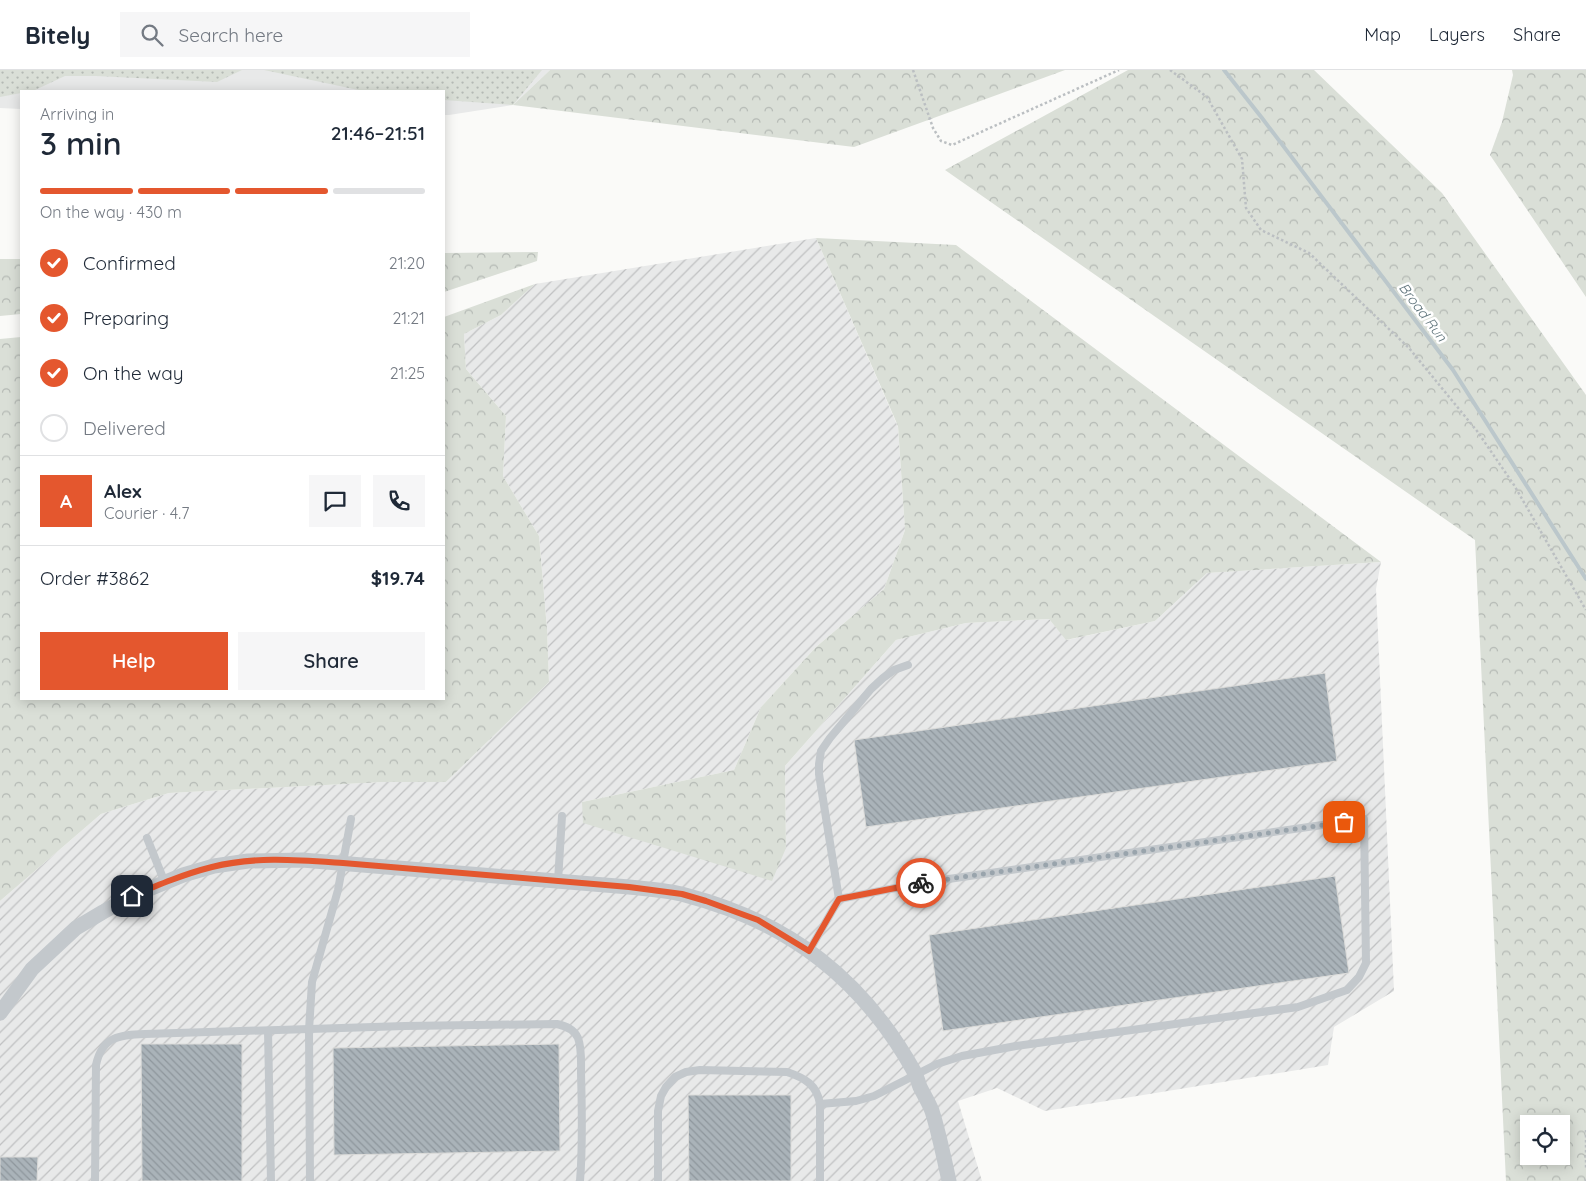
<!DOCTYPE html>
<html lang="en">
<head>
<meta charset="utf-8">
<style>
  :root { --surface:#fff; --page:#f6f6f7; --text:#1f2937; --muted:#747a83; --line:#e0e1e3; --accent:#e4572e }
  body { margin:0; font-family:Quicksand,sans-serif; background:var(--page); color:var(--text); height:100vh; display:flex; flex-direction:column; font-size:19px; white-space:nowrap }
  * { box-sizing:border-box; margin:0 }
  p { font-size:16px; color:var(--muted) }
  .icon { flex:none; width:28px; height:28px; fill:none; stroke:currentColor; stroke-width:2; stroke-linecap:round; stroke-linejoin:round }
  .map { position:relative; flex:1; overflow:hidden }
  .panel { position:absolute; left:20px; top:20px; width:425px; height:610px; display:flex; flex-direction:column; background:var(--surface); border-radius:0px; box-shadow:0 2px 12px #0003 }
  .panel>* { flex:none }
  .fabs { position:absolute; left:1520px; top:1045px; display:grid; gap:10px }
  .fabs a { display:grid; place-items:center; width:50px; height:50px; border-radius:0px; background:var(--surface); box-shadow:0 2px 12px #0003; font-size:25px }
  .pin { position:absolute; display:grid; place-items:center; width:42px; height:42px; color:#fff; margin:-21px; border-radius:10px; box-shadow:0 2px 8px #0006 }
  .courier { position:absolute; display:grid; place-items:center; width:50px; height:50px; margin:-25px; border:4px solid #e4572e; border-radius:50%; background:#fff; color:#222; box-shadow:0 1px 6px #0007 }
  .head em { font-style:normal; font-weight:600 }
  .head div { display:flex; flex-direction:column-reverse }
  .head { display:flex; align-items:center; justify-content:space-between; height:85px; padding:0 20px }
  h1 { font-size:32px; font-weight:600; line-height:38px }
  .bar { display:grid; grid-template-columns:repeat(4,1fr); gap:8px 5px; align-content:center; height:60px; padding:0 20px }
  .bar i { height:6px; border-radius:4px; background:var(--line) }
  .bar .on { background:var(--accent) }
  .bar p { grid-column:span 4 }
  .line { display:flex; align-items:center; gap:12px; padding:0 20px; border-top:1px solid var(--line) }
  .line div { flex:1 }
  .round { display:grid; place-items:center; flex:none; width:52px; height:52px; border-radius:0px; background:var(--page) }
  ol { padding:0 20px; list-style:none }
  li { display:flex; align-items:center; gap:15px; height:55px }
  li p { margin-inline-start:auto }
  li .icon { padding:5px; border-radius:50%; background:var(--accent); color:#fff; stroke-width:4 }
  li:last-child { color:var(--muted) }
  li i { width:28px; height:28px; border:2px solid var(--line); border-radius:50% }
  .button { display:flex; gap:10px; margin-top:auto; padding:10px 20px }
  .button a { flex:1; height:58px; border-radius:0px; background:var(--accent); color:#fff; font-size:20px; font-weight:600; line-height:58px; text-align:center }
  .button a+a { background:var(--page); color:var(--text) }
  header { display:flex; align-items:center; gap:30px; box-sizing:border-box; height:70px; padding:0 25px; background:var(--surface); border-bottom:1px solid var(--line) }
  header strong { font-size:24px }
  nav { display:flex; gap:28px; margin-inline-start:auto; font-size:18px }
  .search { width:350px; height:45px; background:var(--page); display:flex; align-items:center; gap:12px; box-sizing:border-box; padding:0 18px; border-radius:0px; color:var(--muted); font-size:19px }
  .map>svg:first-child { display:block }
  .built { fill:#e8e9e9 }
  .industrial { fill:url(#industrial-furrows) }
  .grass { fill:url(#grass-dots) }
  .forest { fill:url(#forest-crowns); fill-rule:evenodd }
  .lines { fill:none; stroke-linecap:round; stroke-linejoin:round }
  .stream { stroke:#bbc7cb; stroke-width:4 }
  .building { fill:url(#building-back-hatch); stroke:#dcdcda }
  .path { stroke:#bbbfc2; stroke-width:2.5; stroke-dasharray:2.5 2.5; stroke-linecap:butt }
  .lane { stroke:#c3c8cc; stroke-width:8 }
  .street { stroke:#c3c8cc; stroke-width:15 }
  .done { stroke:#99a4ac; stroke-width:5; stroke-dasharray:0 9 }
  .route { stroke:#e4572e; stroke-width:6 }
  .labels { text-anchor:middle; stroke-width:5; stroke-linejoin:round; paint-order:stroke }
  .water-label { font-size:14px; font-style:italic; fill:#60757c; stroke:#fff }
</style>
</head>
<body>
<header>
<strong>Bitely</strong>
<div class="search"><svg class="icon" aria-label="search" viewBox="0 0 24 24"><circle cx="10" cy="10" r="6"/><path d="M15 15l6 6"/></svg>Search here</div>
<nav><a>Map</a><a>Layers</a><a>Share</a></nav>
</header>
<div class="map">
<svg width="1586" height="1111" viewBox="0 0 1586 1111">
  <defs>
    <pattern id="industrial-furrows" width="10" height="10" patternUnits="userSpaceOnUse" patternTransform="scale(1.25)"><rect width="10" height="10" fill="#e8e9e9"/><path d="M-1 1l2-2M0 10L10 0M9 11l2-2" fill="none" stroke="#c0c1c2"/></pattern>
    <pattern id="grass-dots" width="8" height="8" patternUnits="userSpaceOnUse" patternTransform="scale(1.25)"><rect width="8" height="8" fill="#dadfd7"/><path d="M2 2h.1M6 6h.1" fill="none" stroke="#b4b9b4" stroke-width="1.8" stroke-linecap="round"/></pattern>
    <pattern id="forest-crowns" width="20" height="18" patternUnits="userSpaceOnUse" patternTransform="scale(1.25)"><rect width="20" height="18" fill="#dadfd7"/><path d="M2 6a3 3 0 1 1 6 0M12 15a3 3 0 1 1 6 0" fill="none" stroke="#b4b9b4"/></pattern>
    <pattern id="building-back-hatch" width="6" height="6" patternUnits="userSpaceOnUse" patternTransform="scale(1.25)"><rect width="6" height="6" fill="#aab3b9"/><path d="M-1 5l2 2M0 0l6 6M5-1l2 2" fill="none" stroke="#8e969c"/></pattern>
  </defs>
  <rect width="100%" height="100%" fill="#fafaf8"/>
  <polygon class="built" points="0,0 550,0 513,35 449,45 444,45 444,21 21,21 21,39 0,38"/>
  <polygon class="industrial" points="816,168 898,357 905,460 884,519 816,577 761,637 734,700 582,732 786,778 785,696 896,570 966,553 1049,549 1067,570 1155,551 1207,503 1381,492 1376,519 1394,921 1334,957 1328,995 1045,1041 997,1018 958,1031 982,1111 0,1111 0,831 101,744 169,723 383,712 446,712 549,612 547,559 539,466 503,406 506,346 466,299 464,264 501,245 535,214"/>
  <g class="grass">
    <polygon points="0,0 242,0 217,12 96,6 65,6 35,20 21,21 21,23 0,27"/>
    <polygon points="264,0 542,0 513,35 444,30 444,21 363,21"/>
  </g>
  <g class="forest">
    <polygon points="550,0 1065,0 854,77 513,35"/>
    <path d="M 1128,0 L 1314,0 L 1442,123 L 1586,325 L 1586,1111 L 1506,1111 L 1475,470 L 945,100 ZM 1529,1054 L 1561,1054 L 1561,1086 L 1529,1086 Z"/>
    <polygon points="1512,0 1586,0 1586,227 1490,85 1502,52 1513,5"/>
    <polygon points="816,168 956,175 1381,492 1207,503 1155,551 1066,570 1049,549 966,553 896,570 785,696 786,778 772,811 583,753 582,732 734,700 761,637 816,577 884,519 905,460 898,356"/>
    <polygon points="538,182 537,191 444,222 444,183"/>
    <polygon points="0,189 21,189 21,244 0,246"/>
    <polygon points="535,214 501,245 464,264 466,299 506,346 503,406 539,466 547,559 549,612 446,712 383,712 169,723 101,744 0,831 0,269 21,267 21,629 444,629 444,247"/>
  </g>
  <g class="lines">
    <polyline class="stream" points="1224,0 1262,48 1453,300 1586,509"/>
  </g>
  <g class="building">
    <polygon points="1325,603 1337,691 866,757 854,670"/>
    <polygon points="1335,806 1349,903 943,961 929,865"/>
    <polygon points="141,974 242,974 242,1111 142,1111"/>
    <polygon points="559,974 560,1081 334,1085 333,978"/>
    <polygon points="688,1025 791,1025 791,1111 689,1111"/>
    <polygon points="0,1087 38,1087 37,1111 0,1111"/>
  </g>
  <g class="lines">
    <g class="path">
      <polyline points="913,0 933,58 941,71 952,75 1119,0"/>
      <polyline points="1170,0 1207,27 1242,89 1246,138 1261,160 1309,183 1409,278 1477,361 1514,415 1586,540"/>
      <polyline points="1586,1060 1586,1099"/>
      <polyline points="1585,1111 1586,1110"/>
    </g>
    <g class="lane">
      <polyline points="147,768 165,813"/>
      <polyline points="558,811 562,746"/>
      <polyline points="809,881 839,829 819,704 819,694 821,681 830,668 871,619 883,608 894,600 908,595"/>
      <polyline points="268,961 271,1111"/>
      <polyline points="820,1034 856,1031 874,1026 937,994 962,986 1016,976 1298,937 1347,920 1359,907 1366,893 1364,749 921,813 839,829"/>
      <path d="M 95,1111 L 96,995 C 102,966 120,965 145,964 L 405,956 L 557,954 C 566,956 574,959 578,968 C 582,979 581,992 581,1003 C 582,1038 583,1075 580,1111"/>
      <polyline points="310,1111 309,960 312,912 338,820 351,749"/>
      <path d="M 658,1111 L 658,1041 L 661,1026 L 666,1017 L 675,1007 L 686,1002 L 700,1000 L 787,1002 C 805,1008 817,1015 820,1034 L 820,1111"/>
    </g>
    <path class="street" d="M 0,943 L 32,899 L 76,858 L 103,842 L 132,826 L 183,805 L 214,796 L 248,791 L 302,790 L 629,817 C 647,819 667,820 685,825 C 789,852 863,909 915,1003 C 917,1007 918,1012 920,1017 C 924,1025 929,1033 932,1041 C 939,1063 944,1088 949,1111"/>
  </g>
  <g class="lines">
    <polyline class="done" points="921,813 1344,752"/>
    <path class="route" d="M 132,826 C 158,815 184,804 212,797 C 255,786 299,790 343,793 L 629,817 L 682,824 L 706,831 L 758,850 L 809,881 L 839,829 L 921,813"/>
  </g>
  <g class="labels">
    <g class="water-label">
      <text transform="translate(1423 242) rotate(53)" y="5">Broad Run</text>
    </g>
  </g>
</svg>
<div class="fabs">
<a><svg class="icon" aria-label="locate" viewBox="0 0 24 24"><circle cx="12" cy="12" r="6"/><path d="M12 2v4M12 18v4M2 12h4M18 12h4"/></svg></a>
</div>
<div class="pin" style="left:1344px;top:752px;background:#ea580c"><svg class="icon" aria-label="bag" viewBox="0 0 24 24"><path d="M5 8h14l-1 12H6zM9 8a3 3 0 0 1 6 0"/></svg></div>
<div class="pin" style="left:132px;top:826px;background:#1f2937"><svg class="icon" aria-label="home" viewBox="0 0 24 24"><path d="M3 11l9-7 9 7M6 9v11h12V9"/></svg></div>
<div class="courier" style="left:921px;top:813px"><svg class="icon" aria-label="bike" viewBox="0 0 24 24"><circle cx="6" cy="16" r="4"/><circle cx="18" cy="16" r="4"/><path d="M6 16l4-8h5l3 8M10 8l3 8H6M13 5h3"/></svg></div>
<section class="panel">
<div class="head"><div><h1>3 min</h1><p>Arriving in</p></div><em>21:46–21:51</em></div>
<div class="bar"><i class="on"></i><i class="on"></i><i class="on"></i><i></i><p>On the way · 430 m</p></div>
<ol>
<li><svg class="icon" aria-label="check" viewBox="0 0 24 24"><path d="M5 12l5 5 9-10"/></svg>Confirmed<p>21:20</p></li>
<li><svg class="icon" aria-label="check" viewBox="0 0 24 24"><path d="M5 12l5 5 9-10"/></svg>Preparing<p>21:21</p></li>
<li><svg class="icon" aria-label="check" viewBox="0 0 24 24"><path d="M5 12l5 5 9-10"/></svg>On the way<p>21:25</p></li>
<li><i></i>Delivered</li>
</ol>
<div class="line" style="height:90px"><b class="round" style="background:var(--accent);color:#fff">A</b><div><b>Alex</b><p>Courier · 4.7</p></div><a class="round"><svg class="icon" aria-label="chat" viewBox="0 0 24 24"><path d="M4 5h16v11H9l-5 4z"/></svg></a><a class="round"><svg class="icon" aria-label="phone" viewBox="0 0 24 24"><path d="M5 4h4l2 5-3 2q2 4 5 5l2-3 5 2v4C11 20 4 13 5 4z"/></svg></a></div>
<div class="line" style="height:65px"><div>Order #3862</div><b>$19.74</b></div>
<div class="button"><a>Help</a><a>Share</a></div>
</section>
</div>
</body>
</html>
